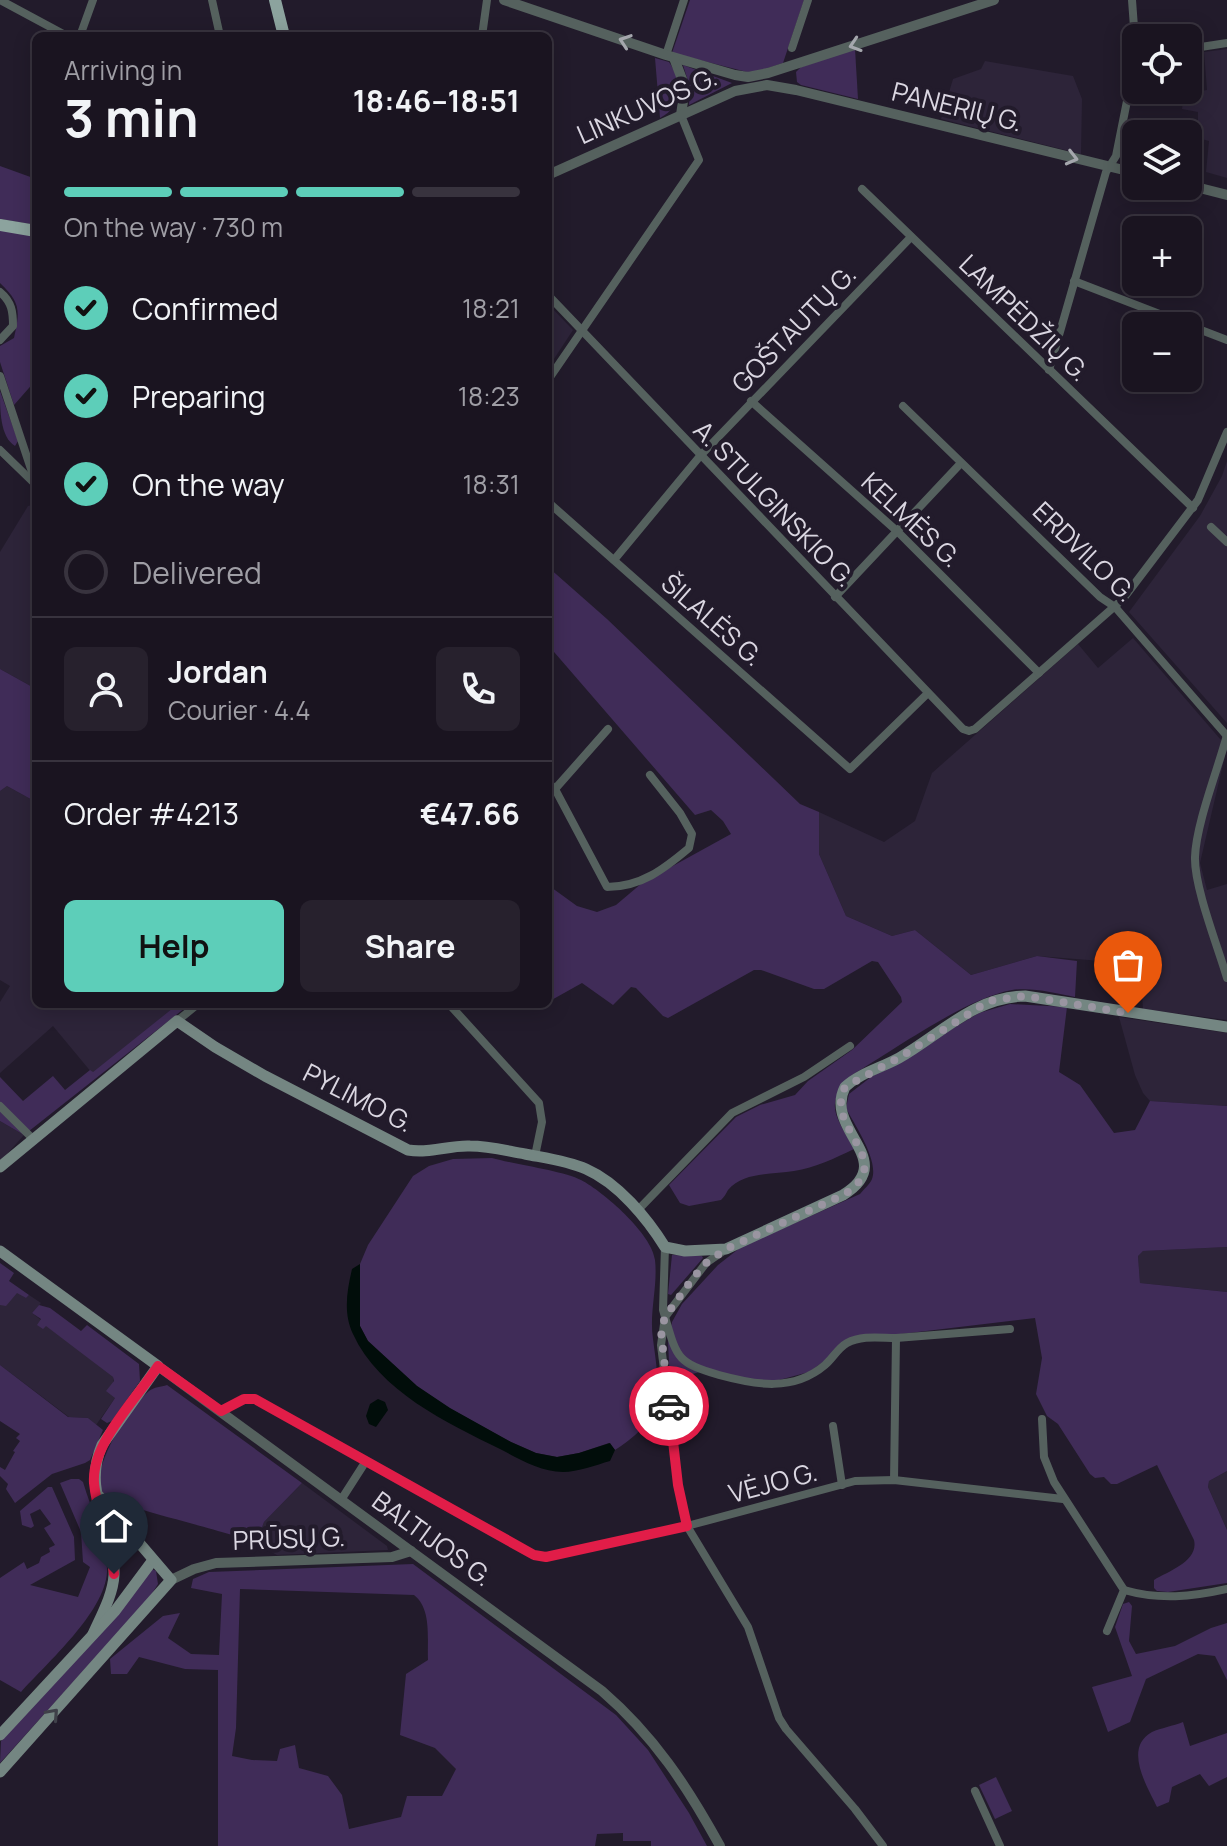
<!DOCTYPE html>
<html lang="en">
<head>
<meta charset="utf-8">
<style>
  :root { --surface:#1a1420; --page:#27212d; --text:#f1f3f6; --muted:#9f9ea5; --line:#38333e; --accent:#5dceb9 }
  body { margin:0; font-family:Manrope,sans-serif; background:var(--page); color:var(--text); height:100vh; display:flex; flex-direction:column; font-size:30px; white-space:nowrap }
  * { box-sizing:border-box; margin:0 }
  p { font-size:26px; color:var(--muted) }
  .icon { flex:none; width:44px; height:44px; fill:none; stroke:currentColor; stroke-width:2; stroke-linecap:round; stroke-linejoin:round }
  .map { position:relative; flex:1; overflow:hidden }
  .side { position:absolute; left:32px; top:32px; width:520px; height:976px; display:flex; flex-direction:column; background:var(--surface); border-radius:12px; box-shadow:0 4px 20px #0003,0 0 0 2px var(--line) }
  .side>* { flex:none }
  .controls { position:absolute; left:1122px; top:24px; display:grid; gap:16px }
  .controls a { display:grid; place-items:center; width:80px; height:80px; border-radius:12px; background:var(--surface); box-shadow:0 4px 20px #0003,0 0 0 2px var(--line); font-size:40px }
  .pin { position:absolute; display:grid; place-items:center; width:68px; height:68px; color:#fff; margin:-82px -34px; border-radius:50% 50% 50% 0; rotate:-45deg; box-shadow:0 0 8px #0007 }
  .pin .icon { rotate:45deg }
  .courier { position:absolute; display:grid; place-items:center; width:80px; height:80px; margin:-40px; border:6px solid #e11d48; border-radius:50%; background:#fff; color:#222; box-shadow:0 2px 10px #0007 }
  .overview em { font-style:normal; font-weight:700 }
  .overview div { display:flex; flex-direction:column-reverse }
  .overview { display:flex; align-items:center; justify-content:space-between; height:136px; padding:0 32px }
  h1 { font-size:52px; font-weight:700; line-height:60px }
  .bar { display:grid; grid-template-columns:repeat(4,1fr); gap:12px 8px; align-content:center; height:96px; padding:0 32px }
  .bar i { height:10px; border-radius:6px; background:var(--line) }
  .bar .selected { background:var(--accent) }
  .bar p { grid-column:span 4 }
  .line { display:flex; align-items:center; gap:20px; padding:0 32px; border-top:2px solid var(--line) }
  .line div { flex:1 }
  .round { display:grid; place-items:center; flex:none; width:84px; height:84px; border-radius:12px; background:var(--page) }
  ol { padding:0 32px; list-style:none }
  li { display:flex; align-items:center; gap:24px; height:88px }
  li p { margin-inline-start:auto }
  li .icon { padding:8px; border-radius:50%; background:var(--accent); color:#111; stroke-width:4 }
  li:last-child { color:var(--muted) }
  li i { width:44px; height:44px; border:4px solid var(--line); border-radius:50% }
  .primary-button { display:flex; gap:16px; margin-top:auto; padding:16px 32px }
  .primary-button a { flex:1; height:92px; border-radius:12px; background:var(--accent); color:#111; font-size:32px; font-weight:700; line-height:92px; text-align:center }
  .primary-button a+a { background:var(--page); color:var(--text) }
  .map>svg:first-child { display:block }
  .built { fill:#2d2439 }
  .green { fill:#402c58; fill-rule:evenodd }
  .water { fill:#010d0a }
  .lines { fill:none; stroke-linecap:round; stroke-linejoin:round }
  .minor { stroke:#55615e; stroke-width:8 }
  .tertiary { stroke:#55615e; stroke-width:10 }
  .secondary { stroke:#748682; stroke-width:11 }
  .primary { stroke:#8ca39e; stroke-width:12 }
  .oneway { stroke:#a5a7ad }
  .oneway2 { stroke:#3f4049 }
  .done { stroke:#9a95a1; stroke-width:8; stroke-dasharray:0 14.4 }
  .route { stroke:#e11d48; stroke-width:10 }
  .labels { text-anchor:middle; stroke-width:8; stroke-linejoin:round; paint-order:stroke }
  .street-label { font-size:26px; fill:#dad6e1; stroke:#221b2b }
</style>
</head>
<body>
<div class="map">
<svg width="1227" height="1846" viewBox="0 0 1227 1846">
  <rect width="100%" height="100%" fill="#221b2b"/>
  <g class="built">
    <polygon points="1227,49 1227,178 1206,172 1209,141 1198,138 1198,112 1182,109 1184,94 1207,90 1204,52"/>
    <polygon points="985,61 1073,76 1082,99 1081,154 941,119 953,79 981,69"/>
    <polygon points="548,304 573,330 548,368"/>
    <polygon points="1227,461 1227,723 1129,612 1200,516 1222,476"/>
    <polygon points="36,504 36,689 0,669 0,552 28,506"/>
    <polygon points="1133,638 1227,747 1200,863 1207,890 1227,884 1227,1020 1143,1009 1140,964 1037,956 971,975 915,930 892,936 846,916 819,854 819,812 884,842 915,821 932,773 1078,644 1098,668"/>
    <polygon points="7,786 36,802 36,1004 169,1004 172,1009 92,1073 53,1026 0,1073 0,1002 10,986 0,980 0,791"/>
    <polygon points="1119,1017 1227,1033 1227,1106 1150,1101 1143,1093 1135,1075"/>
    <polygon points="0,1121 24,1135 0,1162"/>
    <polygon points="1227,1247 1227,1292 1140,1283 1138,1256 1143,1251"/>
    <polygon points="17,1292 26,1298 29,1295 41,1303 32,1313 113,1377 115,1398 96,1425 88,1418 69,1417 0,1365 0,1305"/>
    <polygon points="1227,1471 1227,1530 1208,1487 1209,1481"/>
    <polygon points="302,1483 387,1546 388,1550 277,1555 256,1544 264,1522"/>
  </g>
  <g class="green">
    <polygon points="690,0 804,0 783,63 759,71 747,72 672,53"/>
    <polygon points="855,49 858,99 801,85 797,82 796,72 801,67"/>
    <path d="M 655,58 L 669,62 C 683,82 683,106 660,118 Z"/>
    <polygon points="683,65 732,83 689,105 690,87"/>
    <polygon points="0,166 36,179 36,225 0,219"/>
    <path d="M 0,230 L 36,236 L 36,380 L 14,405 L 0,362 L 0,346 L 14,338 C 20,311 21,303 0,283 Z"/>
    <path d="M 0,391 L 18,441 L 15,446 C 0,437 0,410 0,391 Z"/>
    <path d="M 548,567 L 607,619 L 800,804 L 819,812 L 819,854 L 846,916 L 892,936 L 915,930 L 971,975 L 1037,956 L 1077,961 L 1075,997 C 1056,993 1031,987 1012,990 C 966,998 894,1050 852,1075 C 822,1106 837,1116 854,1149 C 835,1158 815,1168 794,1171 C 773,1175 744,1171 728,1190 C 726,1194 724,1197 721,1200 L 689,1206 L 680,1203 L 669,1185 L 736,1117 L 760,1105 L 795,1095 L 808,1081 L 852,1050 L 902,1002 L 901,997 L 878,962 L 872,961 L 824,989 L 814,989 L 761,970 L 754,970 L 668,1018 L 663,1016 L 636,988 L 631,987 L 613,1005 L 582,983 L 548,1002 L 548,885 L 577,906 L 597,912 L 616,905 L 642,883 L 731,834 L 723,821 L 711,810 L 695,815 L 548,645 Z"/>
    <polygon points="0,669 36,689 36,802 7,786 0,791"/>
    <polygon points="178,1004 190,1004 24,1135 0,1121 0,1077 23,1101 53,1076 65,1090 90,1070 93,1072"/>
    <path d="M 1010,1004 L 1067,1007 L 1059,1072 L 1080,1085 L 1114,1133 L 1135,1130 L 1150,1101 L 1227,1106 L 1227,1247 L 1143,1251 L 1138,1256 L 1140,1283 L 1227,1292 L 1227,1471 L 1209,1481 L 1208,1487 L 1227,1530 L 1227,1583 L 1168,1592 L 1157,1591 L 1154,1588 L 1154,1580 C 1169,1571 1199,1561 1194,1540 L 1157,1465 L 1117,1484 L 1111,1484 L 1104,1477 L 1095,1478 L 1090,1474 L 1058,1424 L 1047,1416 L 1036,1394 L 1042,1358 L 1035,1318 L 901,1334 L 859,1336 L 809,1372 L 764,1384 L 709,1369 L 670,1381 L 668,1343 L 672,1322 L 682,1304 L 718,1265 L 741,1247 L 860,1194 C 863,1190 870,1184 872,1179 C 879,1160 854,1124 846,1108 L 849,1094 L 871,1077 L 979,1013 Z"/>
    <path d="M 492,1158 C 513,1164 564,1171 581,1180 C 604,1192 652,1234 655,1260 C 658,1286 649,1313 653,1339 C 660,1394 667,1416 615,1450 L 609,1443 L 579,1453 L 557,1457 L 536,1453 L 511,1442 L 449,1408 L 417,1386 L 368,1341 L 360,1326 L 360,1264 L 368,1245 L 413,1176 L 429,1166 L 453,1159 Z"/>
    <polygon points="672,1255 702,1256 703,1258 671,1295 668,1294"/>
    <polygon points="0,1263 14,1273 9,1281 29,1295 26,1298 17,1293 6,1306 0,1305"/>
    <polygon points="39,1305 50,1308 81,1331 87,1325 139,1364 140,1381 112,1421 107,1423 101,1419 115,1398 106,1391 114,1381 113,1377 46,1326 43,1329 37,1325 41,1319 32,1313"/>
    <polygon points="0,1365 68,1417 88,1418 103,1430 90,1460 85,1463 52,1474 15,1503 6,1489 8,1484 0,1476 0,1467 5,1470 15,1452 13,1451 20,1441 16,1438 20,1434 0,1421"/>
    <path d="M 167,1385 L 302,1483 L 264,1522 L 256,1544 C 232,1531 111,1506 103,1494 C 87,1470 131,1406 149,1391 C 154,1387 161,1387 167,1385 Z"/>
    <path d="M 71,1479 L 79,1479 L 83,1482 C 91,1510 108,1543 107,1572 C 105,1612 47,1663 21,1692 L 0,1680 L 0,1578 L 24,1562 L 27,1569 L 39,1563 L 41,1557 L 50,1552 L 49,1548 L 55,1545 L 44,1528 L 51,1524 L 40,1509 L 30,1514 L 34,1526 L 31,1528 L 22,1525 L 20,1511 L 48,1487 L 52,1487 L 74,1537 L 75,1560 L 30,1585 L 78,1597 L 90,1567 L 83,1562 L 81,1532 L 60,1483 Z"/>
    <path d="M 413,1564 L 616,1715 L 648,1750 L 689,1813 L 707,1846 L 651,1846 L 651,1841 L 623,1841 L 623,1833 L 597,1834 L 595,1846 L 218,1846 L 218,1670 L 185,1669 L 139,1657 L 127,1674 L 111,1674 L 110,1659 L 163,1616 L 180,1613 L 168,1638 L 191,1654 L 219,1655 L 222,1594 L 191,1588 L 193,1579 L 209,1572 ZM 240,1589 L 414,1595 C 432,1609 427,1639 428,1660 L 406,1674 L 400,1735 L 435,1748 L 456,1769 L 442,1796 L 407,1796 L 401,1817 L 349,1829 L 342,1795 L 328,1776 L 299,1768 L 295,1745 L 280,1749 L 277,1761 L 252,1760 L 232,1756 L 236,1728 Z"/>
    <polygon points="152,1569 156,1571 158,1584 149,1598 0,1763 1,1741 115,1616"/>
    <polygon points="1129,1602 1132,1606 1129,1641 1136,1654 1175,1646 1211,1628 1227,1623 1227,1680 1215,1656 1198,1654 1146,1679 1130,1722 1108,1732 1092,1687 1132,1676 1115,1627 1123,1604"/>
    <path d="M 1183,1722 L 1190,1746 L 1227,1733 L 1227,1777 L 1209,1786 L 1200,1774 L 1172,1787 L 1169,1802 L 1157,1807 C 1147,1786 1123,1748 1152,1732 C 1161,1728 1173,1726 1183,1722 Z"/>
    <polygon points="996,1777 1012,1811 995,1819 979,1785"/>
  </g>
  <g class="water">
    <path d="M 360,1264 L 360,1326 L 368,1341 L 417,1386 L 450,1408 L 511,1442 L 536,1453 L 557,1457 L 579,1453 L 610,1443 L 615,1450 L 610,1461 C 596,1465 578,1472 563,1472 C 541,1472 519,1459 500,1449 C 447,1423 379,1391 353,1334 C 343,1313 347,1291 352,1269 Z"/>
    <polygon points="378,1399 385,1402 388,1410 376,1427 369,1424 366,1416 370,1404"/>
  </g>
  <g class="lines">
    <g class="minor">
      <polyline points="0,0 67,36"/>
      <polyline points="212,0 220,36"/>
      <polyline points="1132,0 1136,54"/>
      <polyline points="80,36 93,0"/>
      <polyline points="482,36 487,0"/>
      <polyline points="792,48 808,0"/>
      <polyline points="1188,49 1227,43"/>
      <polyline points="666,55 684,0"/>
      <polyline points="36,151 34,157 36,168"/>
      <polyline points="862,189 1193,508"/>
      <polyline points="1074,281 1227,340"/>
      <path d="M 0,292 C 12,302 13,312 13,326 L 0,340"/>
      <polyline points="548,295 963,729 969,731 975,729 1123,599 1198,500 1227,432"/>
      <polyline points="1049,370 1106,172 1116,156 1136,56"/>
      <polyline points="0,376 36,484"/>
      <polyline points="548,380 699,160 681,115"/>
      <polyline points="751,401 898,532 1039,673"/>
      <polyline points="903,406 1100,597 1115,607 1227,736"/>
      <polyline points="0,450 33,482"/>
      <polyline points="548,502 850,769 928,693"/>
      <polyline points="1211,527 1227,542"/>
      <polyline points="614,560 700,456 911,237"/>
      <polyline points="835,597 961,463"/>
      <path d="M 1227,735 C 1218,769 1196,824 1195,857 C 1194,887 1218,947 1227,978"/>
      <path d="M 548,782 L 555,789 L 607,887 C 641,887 664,869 689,848 L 692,834 L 680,813 L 650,775"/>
      <polyline points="555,789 608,729"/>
      <polyline points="449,1004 539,1103 542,1122 535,1156"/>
      <polyline points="177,1021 198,1004"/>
      <polyline points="0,1106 32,1138"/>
      <polyline points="637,1211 732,1113 804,1077 850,1046"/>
      <polyline points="665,1247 663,1310 665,1317 661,1345 678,1485 687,1526 748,1627 779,1718 786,1729 855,1809 883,1846"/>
      <path d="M 725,1250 L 706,1263 L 665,1317 C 677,1358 677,1363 719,1375 C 756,1385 793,1392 825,1365 C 833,1358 838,1348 847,1343 C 862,1335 880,1338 896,1338"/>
      <polyline points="221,1411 244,1399 255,1399 534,1555 546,1557 687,1526 855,1481 894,1480 1063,1499"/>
      <polyline points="1042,1419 1044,1457 1054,1482 1124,1590 1107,1631"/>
      <polyline points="833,1426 842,1485"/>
      <polyline points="894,1480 896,1338 1010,1329"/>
      <polyline points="341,1500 366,1461"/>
      <path d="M 1124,1590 C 1159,1600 1192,1597 1227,1589"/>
      <polyline points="975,1791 1000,1846"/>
    </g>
    <g class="tertiary">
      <polyline points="504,0 666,55 735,75 748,77 768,73 994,0"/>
      <polyline points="674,58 685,87 681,115"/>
      <polyline points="548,175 735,91 767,85 796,90 1136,173"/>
      <polyline points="1188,185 1227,195"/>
      <path d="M 158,1366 L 602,1691 C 654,1736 687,1786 720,1846"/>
      <polyline points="171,1580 194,1569 216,1563 392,1557 411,1551"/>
    </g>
    <g class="secondary">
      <path d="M 0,1167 L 177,1021 L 215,1047 L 265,1076 L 408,1150 C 429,1154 449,1145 470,1146 C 489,1146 507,1151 525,1154 C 545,1158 568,1161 586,1169 C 618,1183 647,1218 665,1247 L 685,1251 L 726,1249 L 843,1195 C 900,1160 823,1130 845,1087 C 860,1073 881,1068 899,1058 C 941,1034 974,997 1025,996 L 1227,1027"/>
      <path d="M 0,1251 L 158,1366 L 102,1445 C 81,1494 116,1527 114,1575 C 113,1595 101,1616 93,1634"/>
      <polyline points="0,1735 115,1611 153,1560"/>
      <polyline points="0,1772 171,1580 99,1496"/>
    </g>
    <g class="primary">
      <polyline points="275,0 284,36"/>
      <polyline points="0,225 36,231"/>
    </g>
  </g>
  <defs><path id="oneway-chevron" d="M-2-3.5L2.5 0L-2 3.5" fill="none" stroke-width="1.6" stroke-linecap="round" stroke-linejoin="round" transform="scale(2)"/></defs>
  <g class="oneway">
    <use href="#oneway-chevron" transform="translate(625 41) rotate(-161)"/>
    <use href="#oneway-chevron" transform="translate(855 45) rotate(162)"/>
    <use href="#oneway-chevron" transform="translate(1072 158) rotate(14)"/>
  </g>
  <use class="oneway2" href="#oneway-chevron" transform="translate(53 1714) rotate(-48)"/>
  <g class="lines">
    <path class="done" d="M 669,1406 L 661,1331 L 665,1317 L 693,1278 L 706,1263 L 726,1249 L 843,1195 C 900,1161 823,1129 845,1087 L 902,1056 L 989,1001 L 1025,996 L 1128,1013"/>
    <path class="route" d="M 114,1574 C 110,1543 97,1514 94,1483 C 91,1444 137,1398 158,1366 L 221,1411 L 244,1399 L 255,1399 L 534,1555 L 546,1557 L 687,1526 L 678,1485 L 669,1406"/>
  </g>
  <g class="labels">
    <g class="street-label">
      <text transform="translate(647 106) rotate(-24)" y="9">LINKUVOS G.</text>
      <text transform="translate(957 107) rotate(14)" y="9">PANERIŲ G.</text>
      <text transform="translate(1024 318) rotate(44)" y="9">LAMPĖDŽIŲ G.</text>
      <text transform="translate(794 329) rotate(-46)" y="9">GOŠTAUTŲ G.</text>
      <text transform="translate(774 504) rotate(46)" y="9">A. STULGINSKIO G.</text>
      <text transform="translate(911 520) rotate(43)" y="9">KELMĖS G.</text>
      <text transform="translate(1084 552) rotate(44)" y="9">ERDVILO G.</text>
      <text transform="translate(712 620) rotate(41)" y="9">ŠILALĖS G.</text>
      <text transform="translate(358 1098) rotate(27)" y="9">PYLIMO G.</text>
      <text transform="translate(773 1483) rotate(-15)" y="9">VĖJO G.</text>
      <text transform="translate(289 1539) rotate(-2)" y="9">PRŪSŲ G.</text>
      <text transform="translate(432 1539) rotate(36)" y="9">BALTIJOS G.</text>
    </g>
  </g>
</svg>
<div class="controls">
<a><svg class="icon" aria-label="locate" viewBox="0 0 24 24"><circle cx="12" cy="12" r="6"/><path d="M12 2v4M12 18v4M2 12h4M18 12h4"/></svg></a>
<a><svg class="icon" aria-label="layers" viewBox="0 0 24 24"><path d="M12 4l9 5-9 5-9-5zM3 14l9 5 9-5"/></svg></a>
<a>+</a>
<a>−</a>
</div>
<div class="pin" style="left:1128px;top:1013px;background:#ea580c"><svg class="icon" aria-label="bag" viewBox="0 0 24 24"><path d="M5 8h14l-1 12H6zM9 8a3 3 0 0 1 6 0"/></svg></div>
<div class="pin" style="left:114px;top:1574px;background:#1f2937"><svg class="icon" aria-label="home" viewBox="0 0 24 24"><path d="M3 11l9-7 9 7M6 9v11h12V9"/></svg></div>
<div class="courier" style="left:669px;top:1406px"><svg class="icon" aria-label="car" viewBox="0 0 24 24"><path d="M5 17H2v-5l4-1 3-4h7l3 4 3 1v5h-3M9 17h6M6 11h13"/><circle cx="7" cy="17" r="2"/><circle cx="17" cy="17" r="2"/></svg></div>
<section class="side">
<div class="overview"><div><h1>3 min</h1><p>Arriving in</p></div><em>18:46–18:51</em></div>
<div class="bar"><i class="selected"></i><i class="selected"></i><i class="selected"></i><i></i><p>On the way · 730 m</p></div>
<ol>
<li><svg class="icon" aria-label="check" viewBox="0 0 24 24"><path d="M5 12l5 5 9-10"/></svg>Confirmed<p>18:21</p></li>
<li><svg class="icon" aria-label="check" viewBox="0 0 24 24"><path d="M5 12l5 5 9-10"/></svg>Preparing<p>18:23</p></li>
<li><svg class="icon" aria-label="check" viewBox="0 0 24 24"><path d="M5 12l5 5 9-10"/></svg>On the way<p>18:31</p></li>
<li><i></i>Delivered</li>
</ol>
<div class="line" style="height:144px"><a class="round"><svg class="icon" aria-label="person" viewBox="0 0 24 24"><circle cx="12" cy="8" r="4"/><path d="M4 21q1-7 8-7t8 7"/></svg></a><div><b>Jordan</b><p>Courier · 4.4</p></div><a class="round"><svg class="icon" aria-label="phone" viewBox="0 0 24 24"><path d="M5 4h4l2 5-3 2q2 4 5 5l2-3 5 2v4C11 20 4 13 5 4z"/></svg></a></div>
<div class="line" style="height:104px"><div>Order #4213</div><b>€47.66</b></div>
<div class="primary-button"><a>Help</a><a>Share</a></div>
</section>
</div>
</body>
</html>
